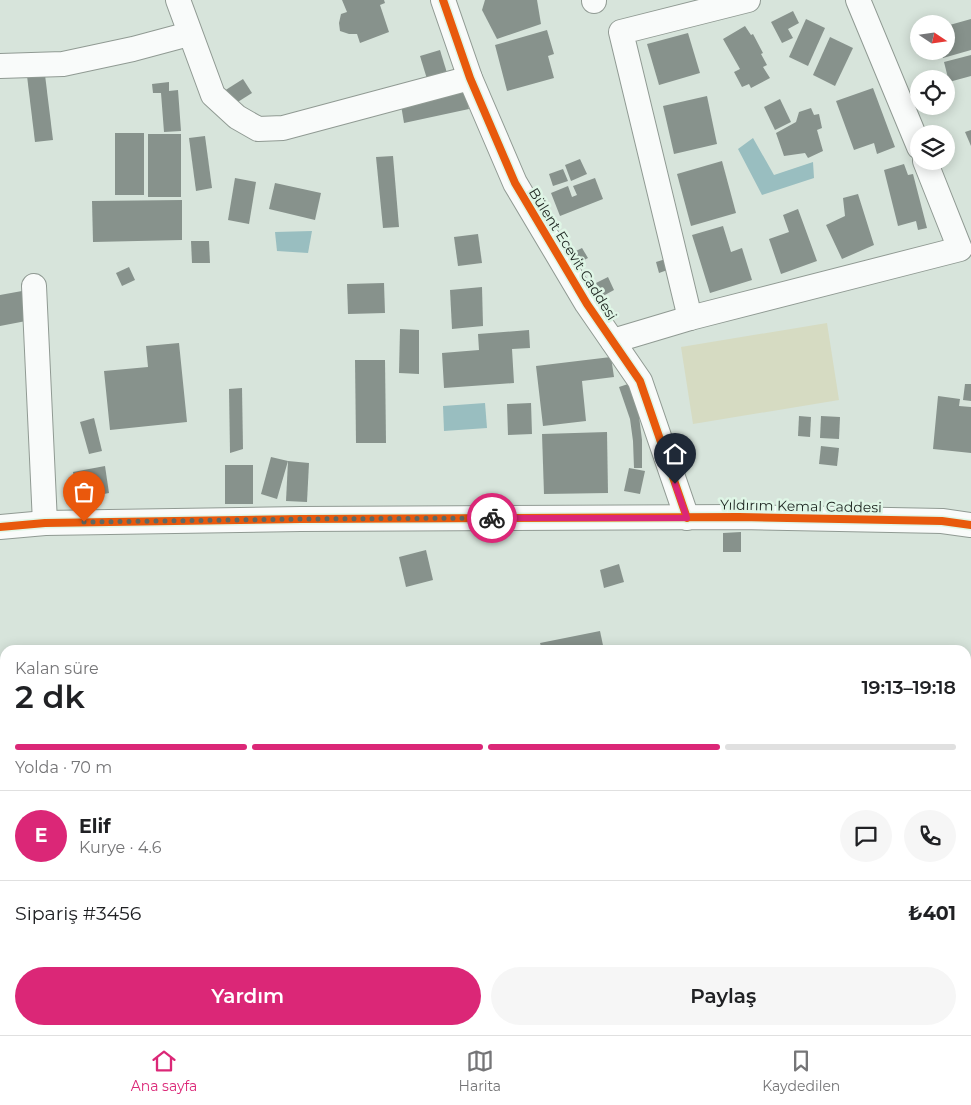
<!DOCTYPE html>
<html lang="tr">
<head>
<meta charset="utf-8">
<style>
  :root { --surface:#fff; --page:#f6f6f6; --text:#202124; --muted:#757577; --line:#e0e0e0; --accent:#db2777 }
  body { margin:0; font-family:Montserrat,sans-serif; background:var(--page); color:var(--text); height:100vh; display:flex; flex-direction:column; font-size:19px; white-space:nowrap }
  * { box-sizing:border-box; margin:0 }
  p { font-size:16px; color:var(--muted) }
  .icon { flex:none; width:28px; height:28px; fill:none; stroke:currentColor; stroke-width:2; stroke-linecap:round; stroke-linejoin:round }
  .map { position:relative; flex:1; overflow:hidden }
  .panel { position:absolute; left:0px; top:645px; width:971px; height:390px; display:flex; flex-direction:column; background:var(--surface); border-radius:15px 15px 0 0; box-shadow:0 2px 12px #0003 }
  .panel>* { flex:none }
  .needle { width:32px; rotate:103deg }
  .fabs { position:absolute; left:910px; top:15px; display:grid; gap:10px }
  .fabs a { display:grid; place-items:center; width:45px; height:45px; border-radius:50%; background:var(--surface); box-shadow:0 2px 12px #0003; font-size:25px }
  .pin { position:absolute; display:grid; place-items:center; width:42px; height:42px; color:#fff; margin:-51px -21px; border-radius:50% 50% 50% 0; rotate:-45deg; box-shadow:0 0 5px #0007 }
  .pin .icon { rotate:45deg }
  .courier { position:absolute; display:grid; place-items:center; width:50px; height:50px; margin:-25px; border:4px solid #db2777; border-radius:50%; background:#fff; color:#222; box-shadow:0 1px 6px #0007 }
  .overview em { font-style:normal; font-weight:600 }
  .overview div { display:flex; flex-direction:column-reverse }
  .overview { display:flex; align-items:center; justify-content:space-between; height:85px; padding:0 15px }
  h1 { font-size:32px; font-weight:600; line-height:38px }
  .bar { display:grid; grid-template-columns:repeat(4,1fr); gap:8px 5px; align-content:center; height:60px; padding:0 15px }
  .bar i { height:6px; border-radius:4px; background:var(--line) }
  .bar .active { background:var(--accent) }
  .bar p { grid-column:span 4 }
  .line { display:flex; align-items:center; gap:12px; padding:0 15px; border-top:1px solid var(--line) }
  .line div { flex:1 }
  .round { display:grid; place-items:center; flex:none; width:52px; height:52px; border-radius:26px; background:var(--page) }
  .button { display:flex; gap:10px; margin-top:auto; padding:10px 15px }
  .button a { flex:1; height:58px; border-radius:30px; background:var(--accent); color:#fff; font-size:20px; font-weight:600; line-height:58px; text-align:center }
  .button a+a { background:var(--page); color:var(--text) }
  .menu { display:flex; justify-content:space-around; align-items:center; height:70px; border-top:1px solid var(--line); background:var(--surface); font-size:14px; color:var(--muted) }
  .menu a { display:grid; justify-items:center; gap:2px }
  .menu .active { color:var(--accent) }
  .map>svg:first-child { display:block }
  .green { fill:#d6dbc2 }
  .water { fill:#99bec0 }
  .building { fill:#87928c }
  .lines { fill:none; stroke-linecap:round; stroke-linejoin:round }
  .minor-casing { stroke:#909a93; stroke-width:26 }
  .minor { stroke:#f9fbfa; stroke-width:24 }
  .cycleway-casing { stroke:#dff6e6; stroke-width:11 }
  .cycleway { stroke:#e8590c; stroke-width:8 }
  .done { stroke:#5f6862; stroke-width:5; stroke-dasharray:0 9 }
  .route { stroke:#db2777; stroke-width:6 }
  .labels { text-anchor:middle; stroke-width:5; stroke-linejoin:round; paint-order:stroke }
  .street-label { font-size:14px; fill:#1e2621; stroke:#dff6e6 }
</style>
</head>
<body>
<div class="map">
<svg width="971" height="1035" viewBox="0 0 971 1035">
  <rect width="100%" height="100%" fill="#d7e4db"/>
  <polygon class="green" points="827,323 839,400 693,424 681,347"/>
  <g class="water">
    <polygon points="753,138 774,175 813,162 814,178 762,195 738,149"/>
    <polygon points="312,231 308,253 277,251 275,232"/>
    <polygon points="485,403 487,428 444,431 443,406"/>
  </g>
  <g class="building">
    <polygon points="342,0 384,0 385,3 380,5 389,32 360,43 357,34 349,34 340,31 339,23 341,14 347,12"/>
    <polygon points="485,0 537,0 541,24 497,39 482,10"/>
    <polygon points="793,11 799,23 788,29 793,38 782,43 771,22"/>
    <polygon points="806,19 825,28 808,66 789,57"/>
    <polygon points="971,19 971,50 943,58 941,51 946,51 946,26"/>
    <polygon points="745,26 751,35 753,34 763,53 761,54 767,65 763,67 770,78 751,88 749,84 742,87 734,72 740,69 723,39"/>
    <polygon points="547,30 554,54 548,56 554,78 507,91 495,45"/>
    <polygon points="688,33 700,73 659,85 647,44"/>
    <polygon points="830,37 853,48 835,86 813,75"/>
    <polygon points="440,50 447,73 427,79 420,56"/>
    <polygon points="971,55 971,76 949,82 944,62"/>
    <polygon points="45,75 53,140 35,142 27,76"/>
    <polygon points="243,79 252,93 233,105 224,91"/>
    <polygon points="169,82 169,91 178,90 181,131 164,132 161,93 153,93 152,84"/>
    <polygon points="873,88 895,147 877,154 874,143 854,150 836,101"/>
    <polygon points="465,91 469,109 404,123 401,105"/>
    <polygon points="707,96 717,144 674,154 663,106"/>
    <polygon points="780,99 791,122 775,130 764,107"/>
    <polygon points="811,108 814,115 819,114 822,128 817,130 823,151 808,158 805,153 784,156 776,133 796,122 799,112"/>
    <polygon points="971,130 971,146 965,132"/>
    <rect x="115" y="133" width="29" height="62"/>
    <rect x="148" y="134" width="33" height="63"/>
    <polygon points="205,136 212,188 196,191 189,138"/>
    <polygon points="393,156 399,227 383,228 376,157"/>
    <polygon points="580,159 587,174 571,181 565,165"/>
    <polygon points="722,161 736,213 691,226 677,174"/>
    <polygon points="904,164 908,175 913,174 927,228 918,230 916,221 898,226 884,170"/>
    <polygon points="563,169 568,181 553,186 549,174"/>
    <polygon points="235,178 256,182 249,224 228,220"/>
    <polygon points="595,178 603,199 560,216 551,193 568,186 572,197 577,195 573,186"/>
    <polygon points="275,183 321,193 315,220 269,209"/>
    <polygon points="858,194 874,245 842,259 826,225 845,216 843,198"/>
    <polygon points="182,200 182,240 93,242 92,201"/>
    <polygon points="798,209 817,261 781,274 769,239 789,232 783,215"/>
    <polygon points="723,226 731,252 742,248 752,280 710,293 692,235"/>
    <polygon points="478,234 482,263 458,266 454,237"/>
    <polygon points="191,241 209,241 210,263 192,263"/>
    <polygon points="582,248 588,258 578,263 572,253"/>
    <polygon points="669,258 673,268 659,273 656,262"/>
    <polygon points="129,267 135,280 122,286 116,273"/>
    <polygon points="608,277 614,290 603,296 596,283"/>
    <polygon points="384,283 385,313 348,314 347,284"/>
    <polygon points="482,287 483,326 452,329 450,290"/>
    <polygon points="22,291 26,321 0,326 0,295"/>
    <polygon points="400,329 419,330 419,374 399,373"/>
    <polygon points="529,330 530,348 512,349 514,383 444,388 442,353 479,350 478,334"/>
    <polygon points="179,343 187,422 110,430 104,371 148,367 146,346"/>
    <polygon points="611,357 614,377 582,381 586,421 543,426 536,366"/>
    <polygon points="355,360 385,360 386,443 356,443"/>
    <polygon points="628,384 639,416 642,440 642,468 634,468 633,441 630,419 619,387"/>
    <polygon points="965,384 971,384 971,401 963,400"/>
    <polygon points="242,388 243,449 230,453 229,389"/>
    <polygon points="938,396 960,399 959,406 971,407 971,453 933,449"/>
    <polygon points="531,403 532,434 508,435 507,404"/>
    <polygon points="799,416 811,417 810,437 798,436"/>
    <polygon points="821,416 840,417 839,439 820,438"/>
    <polygon points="94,418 102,451 89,454 80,422"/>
    <polygon points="607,432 608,493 544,494 542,434"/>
    <polygon points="821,446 839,448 837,466 819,464"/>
    <polygon points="271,457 288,461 277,499 261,494"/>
    <polygon points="288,461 309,463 307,502 286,501"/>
    <rect x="225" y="465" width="28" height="39"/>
    <polygon points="105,466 109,493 78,499 73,472"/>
    <polygon points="629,468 645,471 640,494 624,491"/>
    <polygon points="741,532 741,552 723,552 723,533"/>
    <polygon points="426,550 433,580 406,587 399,557"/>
    <polygon points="619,564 624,582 604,588 600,570"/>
    <polygon points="600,631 604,650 542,650 540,643"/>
    <polygon points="700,645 702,650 684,650 684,649"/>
    <polygon points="5,977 5,989 4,989 2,978"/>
    <polygon points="5,995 5,1030 61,1030 61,1032 45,1035 17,1035 16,1033 3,1035 0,1019 0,996"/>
    <polygon points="971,1004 971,1031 958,1033 957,1030 966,1030 966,1005"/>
    <polygon points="750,1030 774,1030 775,1035 751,1035"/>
    <polygon points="789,1030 819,1030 820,1035 789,1035"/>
  </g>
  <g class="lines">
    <defs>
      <g id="minor">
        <polyline points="178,0 213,95 237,117 258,129 283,128 470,78"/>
        <polyline points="443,0 470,78 515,183 587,304 640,381 687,518"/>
        <polyline points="594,0 594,1"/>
        <polyline points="858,0 919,147"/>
        <polyline points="0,66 63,64 133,49 189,34"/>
        <polyline points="34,286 45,523"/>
        <polyline points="690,318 621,32 748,0"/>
        <polyline points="613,341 690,318 960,249 925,161"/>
        <polyline points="0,527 45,523 301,519 739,517 942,521 971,525"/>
        <polyline points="0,757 5,760"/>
        <polyline points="966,830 971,826"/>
        <polyline points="425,1030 427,1035"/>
        <polyline points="483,1035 496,1030"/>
      </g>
    </defs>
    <use href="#minor" class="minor-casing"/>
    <use href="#minor" class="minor"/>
    <defs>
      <g id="cycleway">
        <polyline points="443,0 470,78 515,183 587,304 640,381 687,518"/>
        <polyline points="0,527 45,523 301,519 739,517 942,521 971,525"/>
      </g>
    </defs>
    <use href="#cycleway" class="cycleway-casing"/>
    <use href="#cycleway" class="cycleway"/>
  </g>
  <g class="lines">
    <polyline class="done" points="84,522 301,519 492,518"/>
    <polyline class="route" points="492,518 687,518 675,484"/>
  </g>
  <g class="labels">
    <g class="street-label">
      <text transform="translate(573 254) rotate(58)" y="5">Bülent Ecevit Caddesi</text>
      <text transform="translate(801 506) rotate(1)" y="5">Yıldırım Kemal Caddesi</text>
    </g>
  </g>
</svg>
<div class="fabs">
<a><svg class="needle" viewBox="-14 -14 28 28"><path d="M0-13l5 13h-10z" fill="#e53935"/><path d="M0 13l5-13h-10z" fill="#757577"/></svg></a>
<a><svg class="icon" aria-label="locate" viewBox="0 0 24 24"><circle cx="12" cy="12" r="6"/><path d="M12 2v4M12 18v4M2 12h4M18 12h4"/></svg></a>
<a><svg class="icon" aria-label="layers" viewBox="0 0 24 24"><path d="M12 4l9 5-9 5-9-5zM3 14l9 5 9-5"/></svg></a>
</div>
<div class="pin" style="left:84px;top:522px;background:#ea580c"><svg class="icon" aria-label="bag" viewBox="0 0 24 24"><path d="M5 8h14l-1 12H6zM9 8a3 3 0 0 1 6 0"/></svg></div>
<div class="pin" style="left:675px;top:484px;background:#1f2937"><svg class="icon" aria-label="home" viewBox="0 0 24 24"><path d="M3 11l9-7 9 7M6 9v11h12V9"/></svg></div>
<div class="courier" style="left:492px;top:518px"><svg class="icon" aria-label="bike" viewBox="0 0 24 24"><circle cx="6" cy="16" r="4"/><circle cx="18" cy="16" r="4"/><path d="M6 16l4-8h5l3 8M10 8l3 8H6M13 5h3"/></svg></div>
<section class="panel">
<div class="overview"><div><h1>2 dk</h1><p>Kalan süre</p></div><em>19:13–19:18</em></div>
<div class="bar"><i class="active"></i><i class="active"></i><i class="active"></i><i></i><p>Yolda · 70 m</p></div>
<div class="line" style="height:90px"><b class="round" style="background:var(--accent);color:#fff">E</b><div><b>Elif</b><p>Kurye · 4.6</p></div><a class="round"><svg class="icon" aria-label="chat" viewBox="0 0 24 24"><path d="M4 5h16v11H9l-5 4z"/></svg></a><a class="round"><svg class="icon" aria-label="phone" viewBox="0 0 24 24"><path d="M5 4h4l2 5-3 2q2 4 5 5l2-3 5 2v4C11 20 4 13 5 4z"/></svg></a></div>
<div class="line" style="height:65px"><div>Sipariş #3456</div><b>₺401</b></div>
<div class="button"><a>Yardım</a><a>Paylaş</a></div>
</section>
</div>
<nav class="menu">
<a class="active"><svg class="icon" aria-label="home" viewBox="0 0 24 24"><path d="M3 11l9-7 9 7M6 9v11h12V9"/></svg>Ana sayfa</a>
<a><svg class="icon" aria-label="map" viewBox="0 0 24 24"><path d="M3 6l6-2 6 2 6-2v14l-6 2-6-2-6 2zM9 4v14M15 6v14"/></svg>Harita</a>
<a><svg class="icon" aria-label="saved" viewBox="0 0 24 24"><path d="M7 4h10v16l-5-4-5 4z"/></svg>Kaydedilen</a>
</nav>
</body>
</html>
